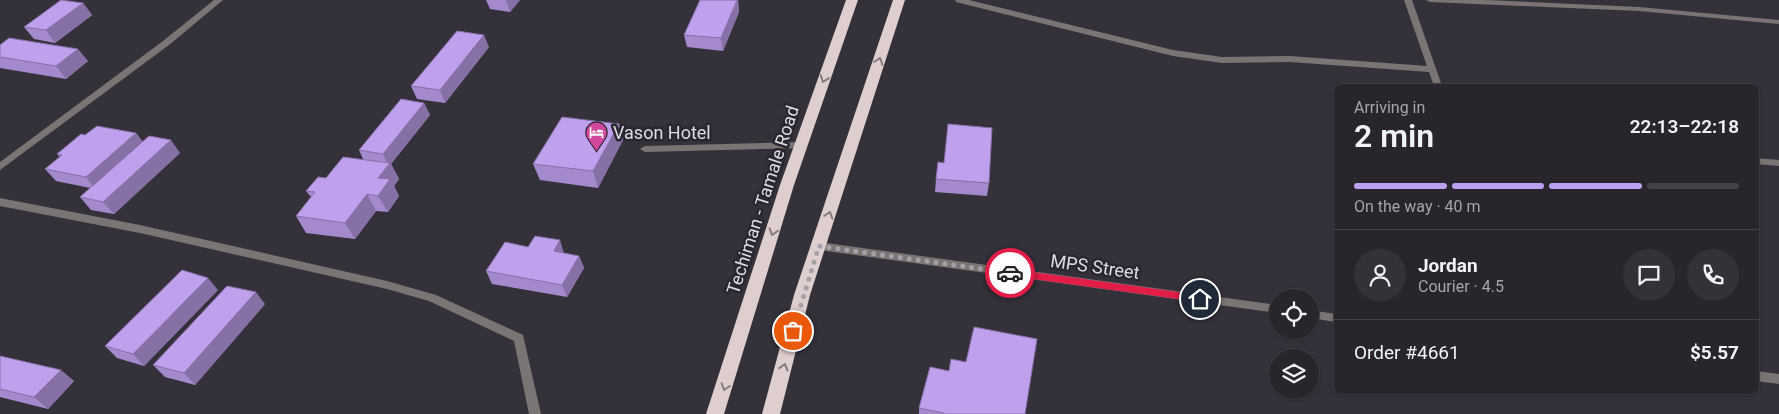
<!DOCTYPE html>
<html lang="en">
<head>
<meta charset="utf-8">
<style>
  :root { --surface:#28252c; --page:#343138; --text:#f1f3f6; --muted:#a5a5a9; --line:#444248; --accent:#bca0f2 }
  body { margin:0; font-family:Roboto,sans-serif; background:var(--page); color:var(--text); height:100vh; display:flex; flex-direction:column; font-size:19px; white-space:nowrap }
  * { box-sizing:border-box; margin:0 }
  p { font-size:16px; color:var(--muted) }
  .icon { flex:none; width:28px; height:28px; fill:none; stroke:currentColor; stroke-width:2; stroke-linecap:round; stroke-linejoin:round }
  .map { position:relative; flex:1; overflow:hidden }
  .side { position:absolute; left:1334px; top:84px; width:425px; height:310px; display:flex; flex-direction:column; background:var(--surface); border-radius:8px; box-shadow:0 1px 4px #0004,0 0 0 1px var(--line) }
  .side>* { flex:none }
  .controls { position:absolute; left:1269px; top:289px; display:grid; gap:10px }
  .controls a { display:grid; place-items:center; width:50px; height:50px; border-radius:50%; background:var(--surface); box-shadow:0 1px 4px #0004,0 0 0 1px var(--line); font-size:25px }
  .pin { position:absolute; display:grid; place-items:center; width:42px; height:42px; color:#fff; margin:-21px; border:2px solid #fff; border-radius:50%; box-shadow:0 1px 5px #0007 }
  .courier { position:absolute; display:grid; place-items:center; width:50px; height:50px; margin:-25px; border:4px solid #e11d48; border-radius:50%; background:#fff; color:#222; box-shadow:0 1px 6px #0007 }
  .head em { font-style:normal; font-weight:600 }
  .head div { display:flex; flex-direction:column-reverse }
  .head { display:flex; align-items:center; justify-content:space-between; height:85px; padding:0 20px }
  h1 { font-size:32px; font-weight:600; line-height:38px }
  .bar { display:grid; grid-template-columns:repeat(4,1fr); gap:8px 5px; align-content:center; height:60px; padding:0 20px }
  .bar i { height:6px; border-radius:4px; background:var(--line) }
  .bar .active { background:var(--accent) }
  .bar p { grid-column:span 4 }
  .line { display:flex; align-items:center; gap:12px; padding:0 20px; border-top:1px solid var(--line) }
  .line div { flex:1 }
  .round { display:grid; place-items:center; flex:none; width:52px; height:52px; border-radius:26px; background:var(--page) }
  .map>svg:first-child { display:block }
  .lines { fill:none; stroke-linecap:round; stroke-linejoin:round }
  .lane { fill:#7b7474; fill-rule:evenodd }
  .street { fill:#7b7474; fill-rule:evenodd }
  .highway { fill:#dececd; fill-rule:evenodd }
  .wall { fill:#a48acc }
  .shaded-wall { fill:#8670a6 }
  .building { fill:#bfa0ed; stroke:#8670a6 }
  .oneway { stroke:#847a7f }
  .route { fill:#e11d48 }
  .done { stroke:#a4a1a8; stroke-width:5; stroke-dasharray:0 9 }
  .labels { text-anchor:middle; stroke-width:5; stroke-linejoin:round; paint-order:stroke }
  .poi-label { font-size:18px; fill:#dfdde3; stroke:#2b2731; text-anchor:start }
  .street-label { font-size:18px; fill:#dfdde3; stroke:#2b2731 }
</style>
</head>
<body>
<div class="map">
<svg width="1779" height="414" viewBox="0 0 1779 414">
  <rect width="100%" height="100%" fill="#35313b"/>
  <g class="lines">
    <polygon class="lane" points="801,142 806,145 801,148 645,152 640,149 645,146"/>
    <g class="street">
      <polygon points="214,0 223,0 169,45 0,170 0,162 163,41"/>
      <polygon points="955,0 969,0 1173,50 1222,57 1290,56 1427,66 1404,0 1412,0 1442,86 1434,86 1429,72 1290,62 1222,63 1173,56 956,2"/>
      <polygon points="1426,0 1486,0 1639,7 1779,20 1779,24 1639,11 1430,2"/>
      <polygon points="1756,158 1779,160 1779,166 1756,164"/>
      <polygon points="0,198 140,225 387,281 436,295 523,335 541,414 529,414 514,341 429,301 387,289 140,233 0,206"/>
      <polygon points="819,242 1278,305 1278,313 819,250 815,249 814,246 815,243"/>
      <polygon points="1310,310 1336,314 1336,322 1310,318"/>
      <polygon points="1756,371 1779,374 1779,384 1756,381"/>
    </g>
    <g class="highway">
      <polygon points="846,0 858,0 794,185 724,414 706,414 780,185"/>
      <polygon points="893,0 905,0 810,295 780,414 762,414 794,295"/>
    </g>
  </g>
  <g class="wall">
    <polygon points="486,0 520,0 510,12 490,9"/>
    <polygon points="738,0 739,12 723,51 687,47 684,35"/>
    <polygon points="83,3 92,15 55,43 34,39 24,27"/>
    <polygon points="0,45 88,61 66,79 0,68"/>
    <polygon points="489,47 445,103 417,99 411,86"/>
    <polygon points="424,103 430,115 391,164 399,179 394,186 399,196 388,212 376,211 355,239 306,233 296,216 311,197 306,191 363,159 359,150"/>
    <polygon points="619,124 623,140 598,188 540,180 533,164"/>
    <polygon points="136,133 142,141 180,153 114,214 91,210 80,197 90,188 56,181 45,169 60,157 57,154 85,135"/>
    <polygon points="936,179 989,183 987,196 935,192"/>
    <polygon points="564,253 579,256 584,268 567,297 492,284 486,271"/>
    <polygon points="218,290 144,366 117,358 105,346"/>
    <polygon points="265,304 195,385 165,377 153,365"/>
    <polygon points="0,356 74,381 48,409 0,397"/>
    <polygon points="919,408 1025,414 919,414"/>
  </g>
  <g class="shaded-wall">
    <polygon points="506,0 520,0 510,12"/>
    <polygon points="738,0 739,12 723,51 721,38"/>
    <polygon points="83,3 92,15 55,43 46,30"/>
    <polygon points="484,35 489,47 445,103 440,90"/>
    <polygon points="78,49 88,61 66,79 56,66"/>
    <polygon points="424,103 430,115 391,164 399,179 394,186 399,196 388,212 378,196 378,178 388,165 383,154"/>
    <polygon points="619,124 623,140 598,188 593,171"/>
    <polygon points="136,133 146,146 96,190 86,177"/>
    <polygon points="171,140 180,153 114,214 103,202"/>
    <polygon points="367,194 376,211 355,239 345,223"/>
    <polygon points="560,240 564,253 554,251"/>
    <polygon points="579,256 584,268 567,297 562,285"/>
    <polygon points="208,278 218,290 144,366 133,354"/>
    <polygon points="256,292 265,304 195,385 184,373"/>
    <polygon points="61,370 74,381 48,409 34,397"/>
  </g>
  <g class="building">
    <polygon points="61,0 83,3 46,30 24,27"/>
    <polygon points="700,0 737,0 721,38 684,35"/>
    <polygon points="457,31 484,35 440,90 411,86"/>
    <polygon points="9,38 78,49 56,66 0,57 0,45"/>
    <polygon points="401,99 424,103 383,154 359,150"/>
    <polygon points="562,117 619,124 593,171 533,164"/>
    <polygon points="948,124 992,128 989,183 936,179 938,162 944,163"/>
    <polygon points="97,126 136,133 86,177 45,169 62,155 57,154 81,134 85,135"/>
    <polygon points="149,136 171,140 103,202 80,197"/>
    <polygon points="343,157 390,163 378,178 390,179 378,196 367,194 345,223 296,216 315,192 306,191 318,177 326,178"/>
    <polygon points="535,236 560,240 554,251 579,256 562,285 486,271 505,242 528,247"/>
    <polygon points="182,270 208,278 133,354 105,346"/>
    <polygon points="227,286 256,292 184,373 153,365"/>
    <polygon points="974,327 1037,339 1025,414 944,414 944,413 919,408 930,367 949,371 951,359 966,362"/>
    <polygon points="0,356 61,370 34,397 0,389"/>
  </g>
  <defs><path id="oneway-chevron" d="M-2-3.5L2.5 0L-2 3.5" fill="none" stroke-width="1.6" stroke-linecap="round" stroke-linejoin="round" transform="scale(1.25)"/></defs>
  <g class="oneway">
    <use href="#oneway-chevron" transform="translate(879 61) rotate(-72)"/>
    <use href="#oneway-chevron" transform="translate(824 79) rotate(109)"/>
    <use href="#oneway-chevron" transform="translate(829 215) rotate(-72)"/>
    <use href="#oneway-chevron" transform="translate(773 232) rotate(107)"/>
    <use href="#oneway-chevron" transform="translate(784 367) rotate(-75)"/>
    <use href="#oneway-chevron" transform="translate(725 387) rotate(108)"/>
  </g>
  <polygon class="route" points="1010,269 1200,295 1205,299 1200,302 1010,276 1005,273"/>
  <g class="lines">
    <polyline class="done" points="793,331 819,246 1010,273"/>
  </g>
  <defs>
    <symbol id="hotel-pin" viewBox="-11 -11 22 30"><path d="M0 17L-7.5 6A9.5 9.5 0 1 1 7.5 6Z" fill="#d1479c" stroke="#2b2731"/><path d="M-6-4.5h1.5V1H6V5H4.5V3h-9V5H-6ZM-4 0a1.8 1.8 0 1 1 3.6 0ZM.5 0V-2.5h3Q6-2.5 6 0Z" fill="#fff"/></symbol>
  </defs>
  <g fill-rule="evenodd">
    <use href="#hotel-pin" x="584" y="120" width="25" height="34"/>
  </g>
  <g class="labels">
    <g class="poi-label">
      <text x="613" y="139">Vason Hotel</text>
    </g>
    <g class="street-label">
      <text transform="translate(763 200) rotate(-72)" y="6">Techiman - Tamale Road</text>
      <text transform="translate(1095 267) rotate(8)" y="6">MPS Street</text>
    </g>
  </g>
</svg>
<div class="controls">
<a><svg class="icon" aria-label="locate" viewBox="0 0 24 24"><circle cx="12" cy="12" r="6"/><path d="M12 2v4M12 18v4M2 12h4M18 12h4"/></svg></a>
<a><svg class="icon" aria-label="layers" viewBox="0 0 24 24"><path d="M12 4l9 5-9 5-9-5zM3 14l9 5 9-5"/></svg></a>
</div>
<div class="pin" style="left:793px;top:331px;background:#ea580c"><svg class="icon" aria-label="bag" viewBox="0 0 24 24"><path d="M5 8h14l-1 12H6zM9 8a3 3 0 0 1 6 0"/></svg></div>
<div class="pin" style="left:1200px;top:299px;background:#1f2937"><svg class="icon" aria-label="home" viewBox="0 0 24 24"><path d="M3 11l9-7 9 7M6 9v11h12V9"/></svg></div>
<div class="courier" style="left:1010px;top:273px"><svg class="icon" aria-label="car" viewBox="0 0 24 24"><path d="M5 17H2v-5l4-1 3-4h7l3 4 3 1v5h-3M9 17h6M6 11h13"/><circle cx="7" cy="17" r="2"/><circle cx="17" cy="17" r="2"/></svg></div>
<section class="side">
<div class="head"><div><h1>2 min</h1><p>Arriving in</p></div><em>22:13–22:18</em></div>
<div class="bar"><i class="active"></i><i class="active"></i><i class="active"></i><i></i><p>On the way · 40 m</p></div>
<div class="line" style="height:90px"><a class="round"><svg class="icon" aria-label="person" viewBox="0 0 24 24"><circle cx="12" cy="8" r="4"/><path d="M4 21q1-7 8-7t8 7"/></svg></a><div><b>Jordan</b><p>Courier · 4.5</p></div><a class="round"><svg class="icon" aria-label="chat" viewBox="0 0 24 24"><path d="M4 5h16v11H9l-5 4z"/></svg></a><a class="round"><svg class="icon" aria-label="phone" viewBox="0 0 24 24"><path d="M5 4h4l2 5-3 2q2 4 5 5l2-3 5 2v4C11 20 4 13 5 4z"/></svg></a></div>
<div class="line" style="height:65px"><div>Order #4661</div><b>$5.57</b></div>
</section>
</div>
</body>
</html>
